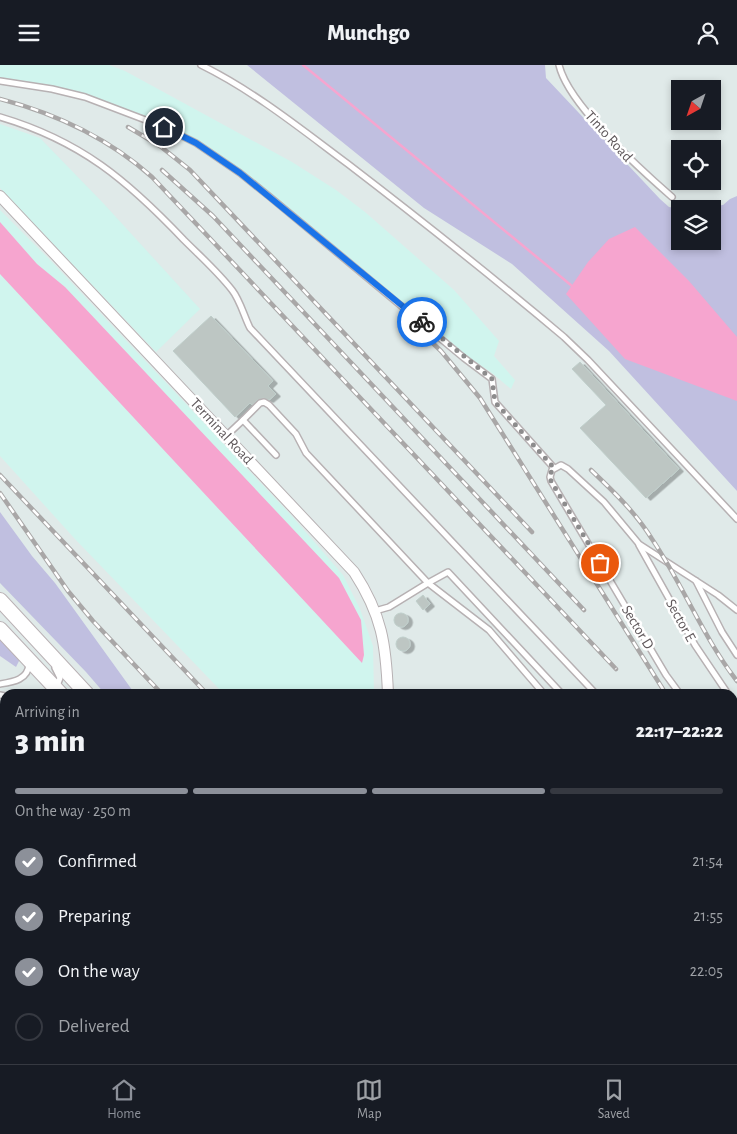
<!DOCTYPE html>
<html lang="en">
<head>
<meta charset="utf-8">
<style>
  :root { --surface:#171b24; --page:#242831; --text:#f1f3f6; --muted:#9ea1a6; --line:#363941; --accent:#8c9099 }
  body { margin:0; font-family:"Alegreya Sans",sans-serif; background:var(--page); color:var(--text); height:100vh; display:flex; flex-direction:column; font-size:19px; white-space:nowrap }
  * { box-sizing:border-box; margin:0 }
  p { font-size:16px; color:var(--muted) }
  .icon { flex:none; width:28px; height:28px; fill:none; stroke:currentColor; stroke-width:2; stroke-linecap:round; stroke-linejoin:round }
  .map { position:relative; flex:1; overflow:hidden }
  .side { position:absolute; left:0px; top:624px; width:738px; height:376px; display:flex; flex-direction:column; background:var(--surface); border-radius:15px 15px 0 0; box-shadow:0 2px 8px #0003 }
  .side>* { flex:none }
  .needle { width:32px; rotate:220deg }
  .controls { position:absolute; left:671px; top:15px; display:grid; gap:10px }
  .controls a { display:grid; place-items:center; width:50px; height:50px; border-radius:0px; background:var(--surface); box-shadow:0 2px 8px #0003; font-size:25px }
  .pin { position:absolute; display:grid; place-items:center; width:42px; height:42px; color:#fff; margin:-21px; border:2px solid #fff; border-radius:50%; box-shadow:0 1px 5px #0007 }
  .courier { position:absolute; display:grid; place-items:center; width:50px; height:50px; margin:-25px; border:4px solid #1a73e8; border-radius:50%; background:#fff; color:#222; box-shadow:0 1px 6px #0007 }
  .head em { font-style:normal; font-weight:800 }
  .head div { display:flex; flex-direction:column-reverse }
  .head { display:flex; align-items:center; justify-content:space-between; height:85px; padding:0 15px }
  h1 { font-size:32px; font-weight:800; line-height:38px }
  .bar { display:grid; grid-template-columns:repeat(4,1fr); gap:8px 5px; align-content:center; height:60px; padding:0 15px }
  .bar i { height:6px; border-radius:4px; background:var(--line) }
  .bar .on { background:var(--accent) }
  .bar p { grid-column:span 4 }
  ol { padding:0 15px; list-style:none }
  li { display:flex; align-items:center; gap:15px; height:55px }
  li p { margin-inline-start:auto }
  li .icon { padding:5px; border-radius:50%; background:var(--accent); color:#fff; stroke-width:4 }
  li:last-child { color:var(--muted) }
  li i { width:28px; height:28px; border:2px solid var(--line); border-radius:50% }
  header { display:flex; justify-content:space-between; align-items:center; height:65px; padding:0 15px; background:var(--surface); font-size:22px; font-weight:800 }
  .tabs { display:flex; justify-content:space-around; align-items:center; height:70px; border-top:1px solid var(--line); background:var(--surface); font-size:14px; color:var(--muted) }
  .tabs a { display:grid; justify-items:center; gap:2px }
  .tabs .on { color:var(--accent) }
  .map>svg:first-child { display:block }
  .green { fill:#c0bfe0 }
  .sand { fill:#d0f5ee }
  .water { fill:#f6a5cf }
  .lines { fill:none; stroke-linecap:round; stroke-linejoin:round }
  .stream { stroke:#f6a5cf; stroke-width:2.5 }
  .building { fill:#bdc6c3; stroke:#bfceca; filter:url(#shadow) }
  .lane-casing { stroke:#b7b1b3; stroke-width:8 }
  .street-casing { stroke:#b7b1b3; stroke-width:12 }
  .secondary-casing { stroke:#bab2b5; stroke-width:16 }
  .lane { stroke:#fff; stroke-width:5 }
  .street { stroke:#fff; stroke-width:10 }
  .secondary { stroke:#fff; stroke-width:14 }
  .rail-casing { stroke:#a9a7a7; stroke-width:4.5 }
  .rail { stroke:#fff; stroke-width:2.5; stroke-dasharray:8; stroke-linecap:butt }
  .done { stroke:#8d8c8d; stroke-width:5; stroke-dasharray:0 9 }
  .route { stroke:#1a73e8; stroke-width:6 }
  .labels { text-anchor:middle; stroke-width:5; stroke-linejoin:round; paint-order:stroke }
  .street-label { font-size:15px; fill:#60595c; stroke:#fff }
</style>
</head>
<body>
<header><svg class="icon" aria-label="menu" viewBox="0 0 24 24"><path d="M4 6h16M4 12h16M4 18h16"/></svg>Munchgo<svg class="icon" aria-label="person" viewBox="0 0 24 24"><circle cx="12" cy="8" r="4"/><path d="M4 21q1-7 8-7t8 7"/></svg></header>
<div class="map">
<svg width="737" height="999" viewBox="0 0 737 999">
  <defs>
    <filter id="shadow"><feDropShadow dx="4.5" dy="2.5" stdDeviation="0" flood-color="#0004"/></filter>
  </defs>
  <rect width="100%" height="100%" fill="#e0eae9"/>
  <g class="green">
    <polygon points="247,0 545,0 546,13 660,134 669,142 681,144 680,176 712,176 712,144 684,144 723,140 730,134 737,131 737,426 609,286 512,199 424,143"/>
    <polygon points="0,447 32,491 55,518 135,629 105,629 86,607 0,518"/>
    <polygon points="0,574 20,594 16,602 0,591"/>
    <polygon points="0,755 5,761 5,920 0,915"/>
    <polygon points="732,774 737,781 737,817 733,810"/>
    <polygon points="52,995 81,995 84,999 54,999"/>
    <polygon points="118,995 208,995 205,999 118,999"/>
    <polygon points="228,995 272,995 266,999 226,999"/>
    <polygon points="443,995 494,995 498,999 447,999"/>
  </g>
  <g class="sand">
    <polygon points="0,0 109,0 125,6 292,97 336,125 365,147 454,225 499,276 494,291 515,315 511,324 492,308 470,293 299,151 232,99 205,80 167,60 82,28 55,21 0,12"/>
    <polygon points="0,59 40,73 104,139 200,244 156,287 0,123"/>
    <polygon points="0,145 50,195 290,449 343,510 360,544 373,581 374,629 224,629 75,474 0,391"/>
  </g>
  <g class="water">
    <polygon points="0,157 37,199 65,222 339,513 361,555 364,590 362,598 0,209"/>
    <polygon points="635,162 689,216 737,272 737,336 625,294 566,229 588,197 609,174"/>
  </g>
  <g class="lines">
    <polyline class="stream" points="303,0 572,221"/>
  </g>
  <g class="building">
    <polygon points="211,251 273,316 268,321 276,329 269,335 263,333 257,335 252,340 250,338 235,352 173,286"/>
    <polygon points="580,297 679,404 646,433 580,363 606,340 572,304"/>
    <polygon points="423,530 430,539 423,545 416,536"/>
    <circle cx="401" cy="555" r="7"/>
    <circle cx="403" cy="579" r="7"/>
  </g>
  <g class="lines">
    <defs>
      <g id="lane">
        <path d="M 201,0 C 254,26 301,64 348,99 C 421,155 494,213 564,272 L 588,295 L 737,454"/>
        <path d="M 559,0 C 568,39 641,105 672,132"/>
        <polyline points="0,16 52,24 85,32 164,62 196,78 240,108 270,132 464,293 492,314 495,337 554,403"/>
        <path d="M 0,52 C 81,76 127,115 184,175 C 200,191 218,207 232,225 C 240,235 244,251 250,263 L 596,629"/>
        <polyline points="243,355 260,338 264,337 269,340 296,369 306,388 428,518 448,507 562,629"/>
        <polyline points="226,371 243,355 276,390"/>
        <polyline points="639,480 695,580 728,629"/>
        <polyline points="696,516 722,567 737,590"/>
        <polyline points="375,546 389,542 428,518 489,565 544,629"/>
        <path d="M 0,619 C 13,617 28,615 29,599"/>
        <polyline points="50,629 56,623 60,613 55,603"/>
        <polyline points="680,629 666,610 551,416 550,412 552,405 561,400 568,404 604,437 639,479 718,530 737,545"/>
        <polyline points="0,630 5,631"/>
        <polyline points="732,635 737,640"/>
        <polyline points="732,662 737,658"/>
        <polyline points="732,687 737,692"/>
        <polyline points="732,731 737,736"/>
        <polyline points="732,859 737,865"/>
        <polyline points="614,995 617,999"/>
        <polyline points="214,999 217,995"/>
      </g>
      <g id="street">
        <path d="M 0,131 L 354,507 C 382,550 386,579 388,629"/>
        <polyline points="0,937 5,943"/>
        <polyline points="37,995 38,999"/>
        <polyline points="578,995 581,999"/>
        <polyline points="590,995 593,999"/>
      </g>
      <g id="secondary">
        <polyline points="0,535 87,629"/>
        <polyline points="0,564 61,629"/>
        <polyline points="410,995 413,999"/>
        <polyline points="433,995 436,999"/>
      </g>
    </defs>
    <use href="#lane" class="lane-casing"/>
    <use href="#street" class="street-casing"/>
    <use href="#secondary" class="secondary-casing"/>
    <use href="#lane" class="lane"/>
    <use href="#street" class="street"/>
    <use href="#secondary" class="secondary"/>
    <defs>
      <g id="rail">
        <path d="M 0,34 C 57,49 108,73 152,112 L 616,604"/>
        <polyline points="128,62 160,81 190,105 532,467"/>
        <polyline points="162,105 213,151 584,545"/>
        <polyline points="404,251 441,286 480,333 666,629"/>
        <path d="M 591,405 C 613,426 636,448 652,474 C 683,520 703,572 737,616"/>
        <polyline points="0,410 207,629"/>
        <polyline points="0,428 68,526 93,556 162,629"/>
        <polyline points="732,708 737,713"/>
        <polyline points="732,762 737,768"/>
        <polyline points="507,995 511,999"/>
        <polyline points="518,995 521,999"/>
        <polyline points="551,995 554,999"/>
      </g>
    </defs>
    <use href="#rail" class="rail-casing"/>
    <use href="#rail" class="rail"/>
  </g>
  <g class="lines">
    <polyline class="done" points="422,257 492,314 495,337 554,403 550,409 551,416 600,498"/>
    <polyline class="route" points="164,62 196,78 240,108 422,257"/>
  </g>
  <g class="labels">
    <g class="street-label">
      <text transform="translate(609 71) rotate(48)" y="5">Tinto Road</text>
      <text transform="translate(222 366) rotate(47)" y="5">Terminal Road</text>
      <text transform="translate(681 555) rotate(61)" y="5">Sector E</text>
      <text transform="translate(638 562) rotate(59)" y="5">Sector D</text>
    </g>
  </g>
</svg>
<div class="controls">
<a><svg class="needle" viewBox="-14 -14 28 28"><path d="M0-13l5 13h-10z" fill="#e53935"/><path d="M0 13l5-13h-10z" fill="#9ea1a6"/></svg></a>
<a><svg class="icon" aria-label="locate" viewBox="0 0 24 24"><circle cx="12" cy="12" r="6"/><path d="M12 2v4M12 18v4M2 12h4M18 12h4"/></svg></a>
<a><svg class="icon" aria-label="layers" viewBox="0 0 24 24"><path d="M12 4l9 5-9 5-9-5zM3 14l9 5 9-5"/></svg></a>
</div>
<div class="pin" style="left:600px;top:498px;background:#ea580c"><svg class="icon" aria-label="bag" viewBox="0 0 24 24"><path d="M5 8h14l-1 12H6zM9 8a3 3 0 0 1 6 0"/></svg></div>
<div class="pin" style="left:164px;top:62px;background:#1f2937"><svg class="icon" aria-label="home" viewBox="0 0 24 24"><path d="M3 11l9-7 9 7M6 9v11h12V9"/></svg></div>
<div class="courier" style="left:422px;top:257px"><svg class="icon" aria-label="bike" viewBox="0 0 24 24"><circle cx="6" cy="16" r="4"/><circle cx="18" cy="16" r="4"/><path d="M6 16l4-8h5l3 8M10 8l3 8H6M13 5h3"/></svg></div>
<section class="side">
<div class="head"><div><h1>3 min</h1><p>Arriving in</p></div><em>22:17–22:22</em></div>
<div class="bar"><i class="on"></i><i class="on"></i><i class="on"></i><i></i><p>On the way · 250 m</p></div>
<ol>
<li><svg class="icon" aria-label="check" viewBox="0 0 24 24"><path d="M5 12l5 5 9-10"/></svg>Confirmed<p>21:54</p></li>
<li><svg class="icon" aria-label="check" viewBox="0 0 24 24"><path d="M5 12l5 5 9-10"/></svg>Preparing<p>21:55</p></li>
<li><svg class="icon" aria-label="check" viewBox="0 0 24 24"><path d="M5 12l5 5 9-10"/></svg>On the way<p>22:05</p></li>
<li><i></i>Delivered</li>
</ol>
</section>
</div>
<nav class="tabs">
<a class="on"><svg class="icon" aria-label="home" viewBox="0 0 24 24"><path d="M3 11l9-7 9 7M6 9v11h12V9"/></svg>Home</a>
<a><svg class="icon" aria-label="map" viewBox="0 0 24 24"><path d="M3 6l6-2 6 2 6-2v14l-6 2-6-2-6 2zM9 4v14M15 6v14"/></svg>Map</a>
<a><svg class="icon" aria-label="saved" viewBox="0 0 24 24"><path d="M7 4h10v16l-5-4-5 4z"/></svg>Saved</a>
</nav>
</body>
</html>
